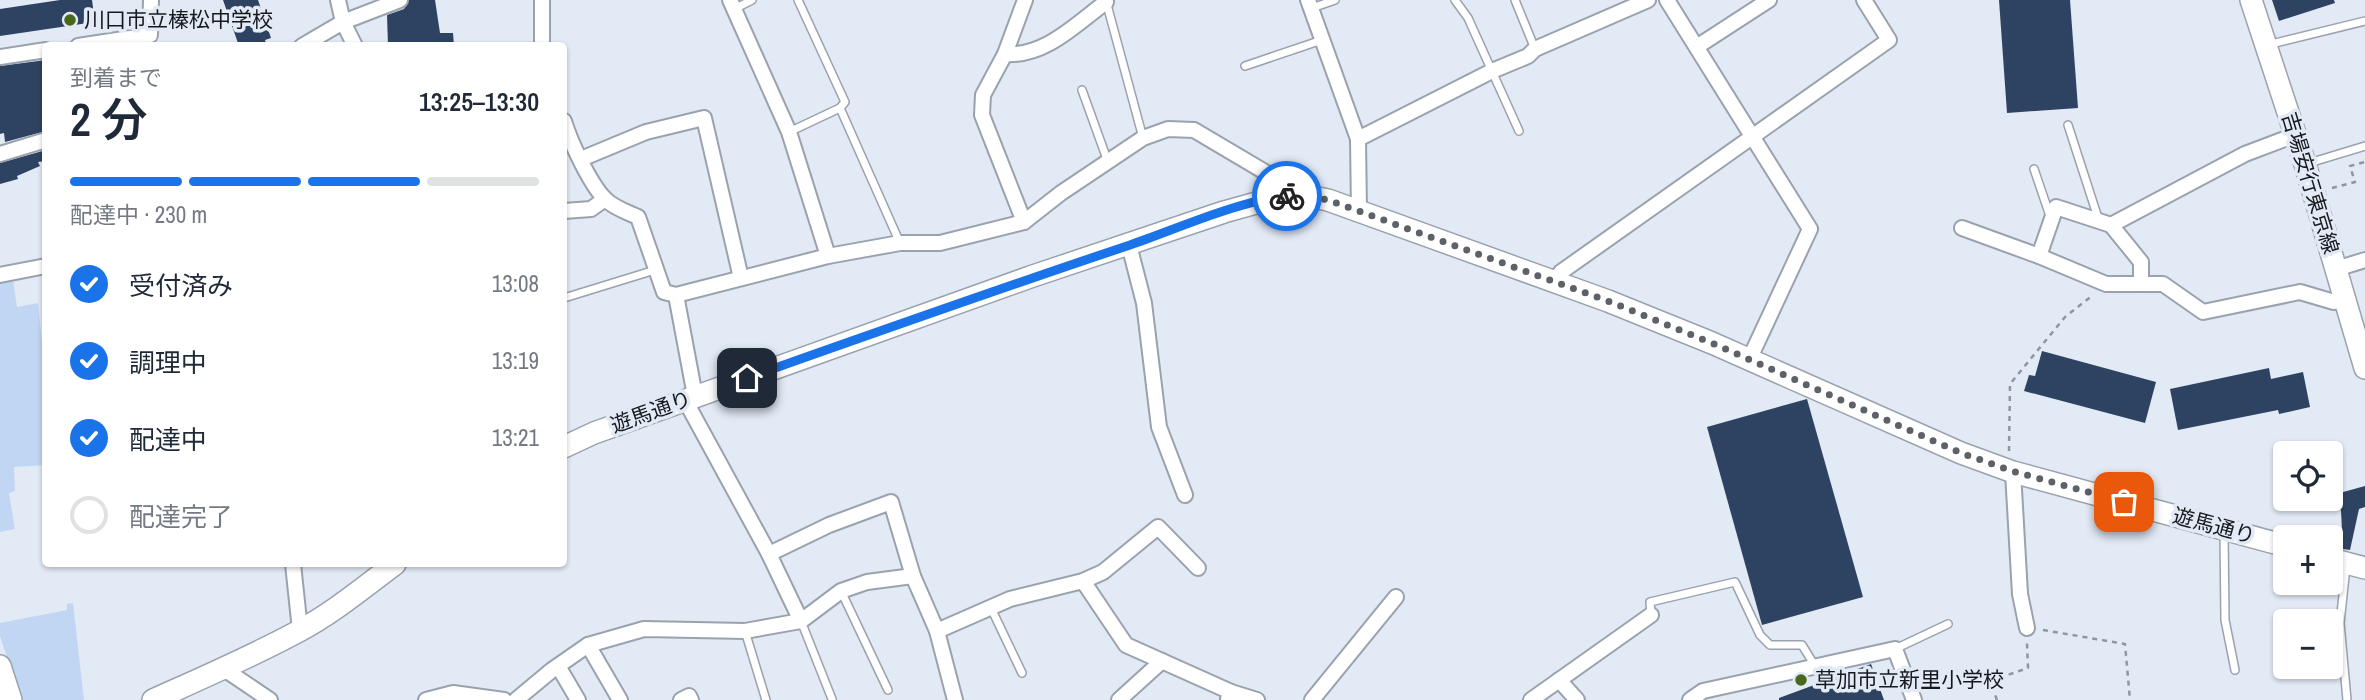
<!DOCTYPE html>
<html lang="ja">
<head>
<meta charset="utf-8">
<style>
  :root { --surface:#fff; --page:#f2f2f3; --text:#1f2937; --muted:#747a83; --line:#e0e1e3; --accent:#1a73e8 }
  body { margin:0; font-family:"Archivo Narrow","Noto Sans JP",sans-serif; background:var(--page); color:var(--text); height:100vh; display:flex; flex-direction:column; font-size:26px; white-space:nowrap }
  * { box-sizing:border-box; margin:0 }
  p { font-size:23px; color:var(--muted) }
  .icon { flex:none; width:38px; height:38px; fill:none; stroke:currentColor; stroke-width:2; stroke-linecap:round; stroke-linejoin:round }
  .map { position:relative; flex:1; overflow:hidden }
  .side { position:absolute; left:42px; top:42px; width:525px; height:525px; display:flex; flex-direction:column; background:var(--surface); border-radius:7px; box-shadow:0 2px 5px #0004 }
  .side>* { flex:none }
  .tools { position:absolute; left:2273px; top:441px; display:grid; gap:14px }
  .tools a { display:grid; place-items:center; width:70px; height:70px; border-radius:7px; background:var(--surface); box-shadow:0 2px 5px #0004; font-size:35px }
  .pin { position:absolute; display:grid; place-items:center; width:60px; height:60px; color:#fff; margin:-30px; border-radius:14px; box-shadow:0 4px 10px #0006 }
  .courier { position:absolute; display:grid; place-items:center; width:70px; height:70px; margin:-35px; border:5px solid #1a73e8; border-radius:50%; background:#fff; color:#222; box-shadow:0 2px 9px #0007 }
  .head em { font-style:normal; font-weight:600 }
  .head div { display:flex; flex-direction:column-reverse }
  .head { display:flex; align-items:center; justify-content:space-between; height:119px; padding:0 28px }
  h1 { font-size:46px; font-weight:600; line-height:52px }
  .bar { display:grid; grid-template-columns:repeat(4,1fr); gap:10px 7px; align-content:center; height:84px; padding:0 28px }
  .bar i { height:9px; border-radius:5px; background:var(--line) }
  .bar .active { background:var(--accent) }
  .bar p { grid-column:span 4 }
  ol { padding:0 28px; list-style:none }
  li { display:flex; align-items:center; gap:21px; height:77px }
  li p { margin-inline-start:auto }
  li .icon { padding:7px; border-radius:50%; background:var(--accent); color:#fff; stroke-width:4 }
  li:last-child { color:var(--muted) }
  li i { width:38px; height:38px; border:4px solid var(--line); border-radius:50% }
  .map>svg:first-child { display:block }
  .green { fill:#c1d6f3 }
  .building { fill:#2e4362 }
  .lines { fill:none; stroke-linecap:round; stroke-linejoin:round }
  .lane-casing { stroke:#9aa2ad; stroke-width:10 }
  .street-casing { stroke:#9aa2ad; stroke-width:18 }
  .secondary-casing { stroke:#9aa2ad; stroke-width:24 }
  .path { stroke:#90969f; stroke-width:2.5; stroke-dasharray:5 5; stroke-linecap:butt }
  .lane { stroke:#fff; stroke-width:7 }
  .street { stroke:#fff; stroke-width:14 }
  .secondary { stroke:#fff; stroke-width:21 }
  .done { stroke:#5d6268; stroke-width:7; stroke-dasharray:0 12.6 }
  .route { stroke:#1a73e8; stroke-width:9 }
  .poi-dot { fill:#4a681b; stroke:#e2eaf6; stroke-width:2.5 }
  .labels { text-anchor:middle; stroke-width:7; stroke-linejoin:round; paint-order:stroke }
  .poi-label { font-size:21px; fill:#15181c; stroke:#e2eaf6; text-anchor:start }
  .street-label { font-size:21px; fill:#15181c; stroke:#e2eaf6 }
</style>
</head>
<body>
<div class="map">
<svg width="2365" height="700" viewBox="0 0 2365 700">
  <rect width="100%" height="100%" fill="#e2eaf6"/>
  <g class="green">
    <polygon points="13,281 17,307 38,303 42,344 45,344 45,465 14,467 15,491 9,493 15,529 0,532 0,284"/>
    <polygon points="73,603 84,700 21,700 0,636 0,623 67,610 67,604"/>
  </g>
  <g class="building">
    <polygon points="60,0 92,0 95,22 0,36 0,9"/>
    <polygon points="223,0 258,0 271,38 265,40 267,46 239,46"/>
    <polygon points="409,0 435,0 440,33 453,33 454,46 388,46 387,15 404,9"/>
    <polygon points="1999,0 2070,0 2078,108 2007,113"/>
    <polygon points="2272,0 2334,0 2335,3 2279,21"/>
    <polygon points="46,60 46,131 5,142 4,133 0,134 0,66"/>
    <polygon points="46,150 46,161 38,162 40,166 17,176 18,179 0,184 0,163"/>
    <polygon points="2042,351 2156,382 2145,423 2024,391 2029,375 2035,376"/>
    <polygon points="2269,368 2271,379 2303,372 2310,407 2279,414 2278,410 2178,430 2170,389"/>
    <polygon points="1807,399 1863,597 1762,625 1707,427"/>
    <polygon points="2365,486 2365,507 2359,509 2350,550 2343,549 2341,511 2336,494"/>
    <polygon points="1871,664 1884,700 1779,700 1779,698"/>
  </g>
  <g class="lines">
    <defs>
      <g id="lane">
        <polyline points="1455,0 1468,18 1519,131"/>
        <polyline points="1515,0 1535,49"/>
        <polyline points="1106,1 1143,138"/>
        <polyline points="1312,8 1335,0"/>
        <polyline points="734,9 752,0"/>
        <polyline points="2267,45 2365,21"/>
        <polyline points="1245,66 1322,40"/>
        <polyline points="1082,90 1108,162"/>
        <polyline points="840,108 900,243"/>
        <polyline points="2068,125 2099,221"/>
        <polyline points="789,132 840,108 845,102 798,0"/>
        <polyline points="2309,163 2365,146"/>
        <polyline points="2034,169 2050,216"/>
        <polyline points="564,298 655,270"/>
        <polyline points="2224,533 2225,620 2235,670"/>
        <polyline points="2346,567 2340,623 2347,700"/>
        <polyline points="841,591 888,690"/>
        <polyline points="991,608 1022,673"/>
        <polyline points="1651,614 1650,602 1735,582 1760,635 1770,645 1802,645 1815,666"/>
        <polyline points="801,621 832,699"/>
        <polyline points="745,631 766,700"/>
        <polyline points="1895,649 1948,624"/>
      </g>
      <g id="street">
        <polyline points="338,0 343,22 355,46"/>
        <polyline points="730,0 789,132 828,256"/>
        <polyline points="1308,0 1358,139 1359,212"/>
        <polyline points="1667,0 1810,229 1749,360"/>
        <polyline points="78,46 150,35 151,0"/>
        <polyline points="302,46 343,22 400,0"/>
        <polyline points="542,46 542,0"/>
        <polyline points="1698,46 1769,0"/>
        <path d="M 1005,54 C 1045,57 1076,24 1106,2"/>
        <polyline points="0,57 46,50"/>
        <path d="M 564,121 C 570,141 590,184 605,199 C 614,208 627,212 638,217 L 664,292 L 676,295 L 828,256 L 900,243 L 940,243 L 1024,222 L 1061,193 L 1143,138 L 1168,129 L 1194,130 L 1302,194"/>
        <polyline points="1358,139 1492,71 1528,56 1535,49 1648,0"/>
        <polyline points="0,154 46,140"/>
        <polyline points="581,159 646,132 704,118 741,278"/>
        <polyline points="564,211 591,209 605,199"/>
        <polyline points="1024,222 982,115 983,95 1005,54 1025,0"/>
        <polyline points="1962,228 2039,256 2106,284 2163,284 2203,312 2300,292 2334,302 2344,300"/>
        <polyline points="1129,245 1144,303 1159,427 1185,495"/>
        <polyline points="2039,256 2056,207 2111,225"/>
        <polyline points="2336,269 2365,260"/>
        <polyline points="0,275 46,266"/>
        <polyline points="1553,282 1561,272 1889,40 1864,0"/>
        <polyline points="2141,284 2141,262 2111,225 2245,154 2295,135"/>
        <polyline points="676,295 695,396"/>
        <polyline points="685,400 769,554 801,621"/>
        <polyline points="2013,472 2020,594 2027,628"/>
        <polyline points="769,554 829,525 891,502 913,576 937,631 955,700"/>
        <polyline points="293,564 300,630"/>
        <polyline points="1083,581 1126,645 1231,692"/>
        <polyline points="937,631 1010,599 1083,581 1103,572 1158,527 1198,568"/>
        <polyline points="588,645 620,700"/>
        <polyline points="558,666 578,700"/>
        <polyline points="224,669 270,700"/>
        <polyline points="1559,680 1577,700"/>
        <polyline points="1228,699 1231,692 1257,700"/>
        <polyline points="426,700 453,693 504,700"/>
        <polyline points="516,700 552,670 588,645 644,629 745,631 801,621 841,591 867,582 913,576"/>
        <polyline points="681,700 689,696 691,700"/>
        <polyline points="1119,700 1162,661"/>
        <polyline points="1312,700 1396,597"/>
        <polyline points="1531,700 1651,615"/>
        <polyline points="1690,700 1703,691 1895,649 1914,700"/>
      </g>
      <g id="secondary">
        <polyline points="2251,0 2305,164 2365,368"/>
        <polyline points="564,447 594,433 1033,276 1224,212 1274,198 1303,195 1328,200 1608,301 1712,343 1961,453 2013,472 2286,546"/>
        <polyline points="2331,559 2365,568"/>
        <polyline points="0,666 11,700"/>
        <path d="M 153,700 C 202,678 251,657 299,631 C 333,613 364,587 395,564"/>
      </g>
    </defs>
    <use href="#lane" class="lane-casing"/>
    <use href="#street" class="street-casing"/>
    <use href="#secondary" class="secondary-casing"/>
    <g class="path">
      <polyline points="2332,188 2355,182 2350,166 2365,162"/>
      <polyline points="2009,451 2010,384 2065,317 2093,295"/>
      <polyline points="2043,630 2125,644 2130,700"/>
      <polyline points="1997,700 1990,681 2028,668 2027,643"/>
    </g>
    <use href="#lane" class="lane"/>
    <use href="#street" class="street"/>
    <use href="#secondary" class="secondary"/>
  </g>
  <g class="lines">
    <polyline class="done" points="1287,196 1303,195 1328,200 1608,301 1712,343 1961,453 2012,471 2124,502"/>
    <path class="route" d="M 747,378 C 874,333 1001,288 1130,245 C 1177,229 1238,201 1287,196"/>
  </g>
  <g class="poi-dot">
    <circle cx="70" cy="20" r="7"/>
    <circle cx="1801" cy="680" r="7"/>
  </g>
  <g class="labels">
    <g class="poi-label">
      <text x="84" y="27">川口市立榛松中学校</text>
      <text x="1815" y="687">草加市立新里小学校</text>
    </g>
    <g class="street-label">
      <text transform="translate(2310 183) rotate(73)" y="7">吉場安行東京線</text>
      <text transform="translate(651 412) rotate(-20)" y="7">遊馬通り</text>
      <text transform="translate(2214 526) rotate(15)" y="7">遊馬通り</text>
    </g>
  </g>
</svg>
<div class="tools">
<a><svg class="icon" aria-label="locate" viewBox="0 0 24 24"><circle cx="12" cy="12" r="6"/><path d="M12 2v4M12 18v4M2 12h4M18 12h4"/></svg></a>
<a>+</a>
<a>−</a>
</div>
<div class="pin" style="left:2124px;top:502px;background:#ea580c"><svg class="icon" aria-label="bag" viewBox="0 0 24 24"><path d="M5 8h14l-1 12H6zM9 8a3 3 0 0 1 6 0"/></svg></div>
<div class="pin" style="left:747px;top:378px;background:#1f2937"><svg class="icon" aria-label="home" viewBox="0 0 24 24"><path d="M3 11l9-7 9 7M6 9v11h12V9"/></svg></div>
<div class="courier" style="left:1287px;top:196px"><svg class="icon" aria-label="bike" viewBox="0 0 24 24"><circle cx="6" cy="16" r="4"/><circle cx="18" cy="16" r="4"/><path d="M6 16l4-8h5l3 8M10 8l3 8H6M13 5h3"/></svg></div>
<section class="side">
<div class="head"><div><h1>2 分</h1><p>到着まで</p></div><em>13:25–13:30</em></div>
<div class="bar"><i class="active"></i><i class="active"></i><i class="active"></i><i></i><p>配達中 · 230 m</p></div>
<ol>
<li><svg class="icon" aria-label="check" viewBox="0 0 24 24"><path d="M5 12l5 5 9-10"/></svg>受付済み<p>13:08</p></li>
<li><svg class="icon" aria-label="check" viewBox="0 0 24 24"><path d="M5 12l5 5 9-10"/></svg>調理中<p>13:19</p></li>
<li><svg class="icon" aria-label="check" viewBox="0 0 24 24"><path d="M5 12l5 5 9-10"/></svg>配達中<p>13:21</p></li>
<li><i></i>配達完了</li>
</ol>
</section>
</div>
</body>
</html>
